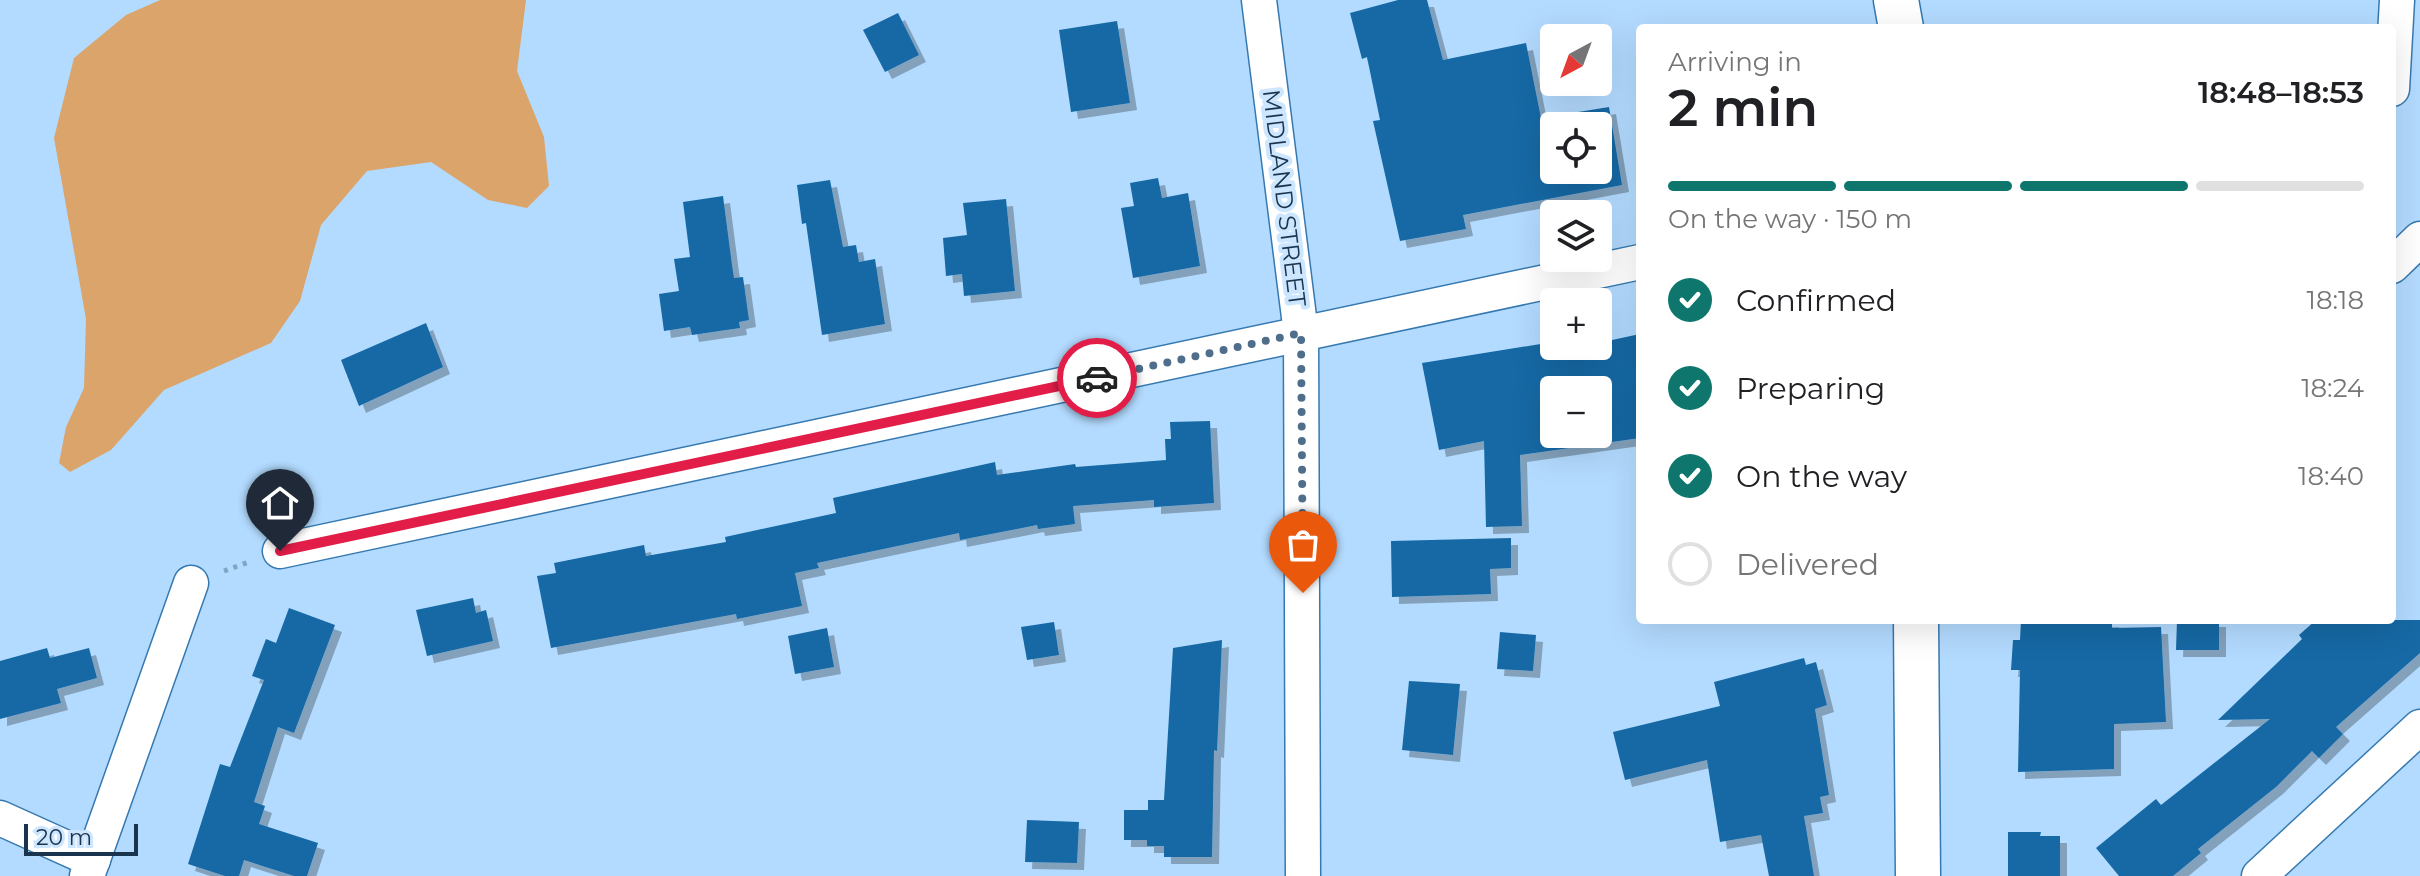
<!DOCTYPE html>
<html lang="en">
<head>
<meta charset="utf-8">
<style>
  :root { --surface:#fff; --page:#f6f6f6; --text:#202124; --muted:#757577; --line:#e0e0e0; --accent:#0f766e }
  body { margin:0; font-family:Montserrat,sans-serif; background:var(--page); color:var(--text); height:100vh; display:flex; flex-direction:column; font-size:30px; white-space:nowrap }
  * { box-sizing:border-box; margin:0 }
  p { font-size:26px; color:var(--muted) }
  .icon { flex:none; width:44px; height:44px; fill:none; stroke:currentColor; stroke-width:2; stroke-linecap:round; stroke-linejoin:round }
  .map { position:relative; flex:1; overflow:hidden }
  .drawer { position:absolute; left:1636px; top:24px; width:760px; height:600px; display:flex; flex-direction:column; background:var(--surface); border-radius:8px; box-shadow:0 8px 32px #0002 }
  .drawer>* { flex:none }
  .needle { width:52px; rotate:221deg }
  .controls { position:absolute; left:1540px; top:24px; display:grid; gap:16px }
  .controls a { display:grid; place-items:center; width:72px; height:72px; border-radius:8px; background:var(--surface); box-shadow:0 8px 32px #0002; font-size:40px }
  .scale { position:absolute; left:24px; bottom:20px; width:114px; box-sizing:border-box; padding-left:8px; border:4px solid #19344c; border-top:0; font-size:22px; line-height:28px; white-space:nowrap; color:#19344c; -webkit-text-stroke:6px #cce6ff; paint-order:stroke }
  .pin { position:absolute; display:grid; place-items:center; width:68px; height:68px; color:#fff; margin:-82px -34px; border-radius:50% 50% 50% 0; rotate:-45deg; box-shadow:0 0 8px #0007 }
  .pin .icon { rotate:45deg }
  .courier { position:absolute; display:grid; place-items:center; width:80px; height:80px; margin:-40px; border:6px solid #e11d48; border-radius:50%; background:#fff; color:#222; box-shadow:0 2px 10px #0007 }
  .head em { font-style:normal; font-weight:600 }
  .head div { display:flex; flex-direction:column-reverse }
  .head { display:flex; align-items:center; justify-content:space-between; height:136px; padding:0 32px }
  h1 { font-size:52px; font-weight:600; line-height:60px }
  .bar { display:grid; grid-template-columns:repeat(4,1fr); gap:12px 8px; align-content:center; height:96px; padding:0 32px }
  .bar i { height:10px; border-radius:6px; background:var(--line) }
  .bar .on { background:var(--accent) }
  .bar p { grid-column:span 4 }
  ol { padding:0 32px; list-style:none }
  li { display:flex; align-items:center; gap:24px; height:88px }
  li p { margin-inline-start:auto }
  li .icon { padding:8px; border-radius:50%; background:var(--accent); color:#fff; stroke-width:4 }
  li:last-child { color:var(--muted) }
  li i { width:44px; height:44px; border:4px solid var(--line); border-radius:50% }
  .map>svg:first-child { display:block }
  .green { fill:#dba46a }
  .building { fill:#1569a5; fill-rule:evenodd; filter:url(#shadow) }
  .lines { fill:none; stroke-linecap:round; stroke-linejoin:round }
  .street-casing { stroke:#3679b0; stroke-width:37 }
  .secondary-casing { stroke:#3679b0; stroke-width:47 }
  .path { stroke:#80a4c4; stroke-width:5; stroke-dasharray:4 6; stroke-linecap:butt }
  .street { stroke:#fff; stroke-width:34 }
  .secondary { stroke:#fff; stroke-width:44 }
  .done { stroke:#4f6e8b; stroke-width:8; stroke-dasharray:0 14.4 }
  .route { stroke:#e11d48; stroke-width:10 }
  .labels { text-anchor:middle; stroke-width:8; stroke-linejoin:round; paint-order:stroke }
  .street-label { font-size:24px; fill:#19344c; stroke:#cce6ff }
</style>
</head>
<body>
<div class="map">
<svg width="2420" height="876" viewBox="0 0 2420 876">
  <defs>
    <filter id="shadow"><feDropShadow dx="7" dy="7" stdDeviation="0" flood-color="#0004"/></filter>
  </defs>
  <rect width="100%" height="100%" fill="#b3dbff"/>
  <polygon class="green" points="160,0 526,0 517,71 544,137 549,186 527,208 488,200 431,162 367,171 321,225 300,301 271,343 164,390 111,450 70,472 59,463 66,427 84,388 86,319 54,138 74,58 126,15"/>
  <g class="building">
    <path d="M 1398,0 L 1427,0 L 1443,60 L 1526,43 L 1541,118 L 1609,107 L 1622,185 L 1463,215 L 1466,229 L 1400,241 L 1373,121 L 1380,120 L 1367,57 L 1362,59 L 1350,13 ZM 1554,126 L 1598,126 L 1598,170 L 1554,170 Z"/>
    <polygon points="898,13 919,55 885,72 863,30"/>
    <polygon points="1117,21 1130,103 1071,112 1059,30"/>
    <polygon points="1158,178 1162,198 1188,193 1200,266 1133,278 1121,208 1134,206 1130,183"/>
    <polygon points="830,180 843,247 856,245 859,262 875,259 885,324 822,335 806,223 802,224 797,185"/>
    <polygon points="723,196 732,265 734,278 743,277 749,320 739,322 740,328 692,335 690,327 664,331 659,294 679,291 674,259 690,257 683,202"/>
    <polygon points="1006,199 1015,291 964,296 962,274 946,276 943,238 967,235 963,203"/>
    <polygon points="426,323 443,367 359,406 341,360"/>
    <path d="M 1640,334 L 1640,438 L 1520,455 L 1522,526 L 1486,527 L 1484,441 L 1439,450 L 1422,363 L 1553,342 L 1555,353 L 1598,346 L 1598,343 ZM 1554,390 L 1598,390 L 1598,434 L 1554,434 Z"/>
    <polygon points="1210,421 1214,503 1154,507 1154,500 1073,506 1075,524 1038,529 1037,525 960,540 959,533 817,563 819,568 795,573 802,606 737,619 736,614 551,648 537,576 556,573 554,563 644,545 646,556 726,542 725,537 836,513 833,498 995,462 997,475 1075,464 1076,467 1166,460 1165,439 1171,439 1170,422"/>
    <polygon points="1511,538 1511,568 1490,569 1491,594 1392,597 1391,541"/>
    <polygon points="473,598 476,613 486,610 493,641 427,656 416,610"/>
    <polygon points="289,608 335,625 294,733 278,727 254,802 265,806 259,824 318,843 307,876 294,876 244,860 239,876 225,876 188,864 220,764 230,767 264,680 252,676 266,639 276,643"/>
    <polygon points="2021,620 2112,620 2112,628 2161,627 2166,722 2114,724 2114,769 2018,772 2020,670 2011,670 2013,640 2020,640"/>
    <polygon points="2177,620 2219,620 2219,650 2176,650"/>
    <polygon points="2316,620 2420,620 2420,653 2336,727 2343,734 2319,758 2312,751 2276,787 2198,849 2201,853 2173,876 2119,876 2096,848 2156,799 2161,805 2270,719 2218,720 2302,639 2299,635"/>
    <polygon points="1054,622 1059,655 1027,660 1021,627"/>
    <polygon points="827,628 834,667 795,674 788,636"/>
    <polygon points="1500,632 1536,635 1533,671 1497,669"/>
    <polygon points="1222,640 1217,751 1214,750 1212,857 1164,857 1164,846 1147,846 1147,840 1124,840 1124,810 1148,810 1148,800 1164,800 1173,648"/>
    <polygon points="47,648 50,658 89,648 97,678 57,689 61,703 0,719 0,661"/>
    <polygon points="1804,658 1806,665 1816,662 1827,705 1815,709 1829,795 1820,797 1823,813 1804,816 1814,876 1769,876 1761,835 1720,842 1707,760 1625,780 1613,732 1720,706 1714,682"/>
    <polygon points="1409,681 1460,684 1453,755 1402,750"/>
    <polygon points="1027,820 1079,822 1077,863 1025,862"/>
    <polygon points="2008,832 2041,832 2040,836 2060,836 2060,876 2008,876"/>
  </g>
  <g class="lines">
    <defs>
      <g id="street">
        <polyline points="1259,0 1301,333 1303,876"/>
        <polyline points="2392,89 2397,0"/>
        <polyline points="2392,266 2420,239"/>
        <polyline points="280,551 1640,262"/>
        <polyline points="0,818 93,860"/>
        <polyline points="87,876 191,583"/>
        <polyline points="2259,876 2420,727"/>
      </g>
      <g id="secondary">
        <polyline points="1896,0 1901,28"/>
        <polyline points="1916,620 1918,876"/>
      </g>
    </defs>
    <use href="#street" class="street-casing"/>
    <use href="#secondary" class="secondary-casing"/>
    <polyline class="path" points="224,571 249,562"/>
    <use href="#street" class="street"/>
    <use href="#secondary" class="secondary"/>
  </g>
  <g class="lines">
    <polyline class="done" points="1097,378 1301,333 1303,593"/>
    <polyline class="route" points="280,551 1097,378"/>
  </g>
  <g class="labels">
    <g class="street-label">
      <text transform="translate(1284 198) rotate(83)" y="8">MIDLAND STREET</text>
    </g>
  </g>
</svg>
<div class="controls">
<a><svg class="needle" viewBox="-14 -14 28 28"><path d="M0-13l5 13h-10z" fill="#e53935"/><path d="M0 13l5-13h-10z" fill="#757577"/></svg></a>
<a><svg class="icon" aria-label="locate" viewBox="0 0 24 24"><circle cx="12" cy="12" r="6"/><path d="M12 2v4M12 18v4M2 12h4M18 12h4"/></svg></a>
<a><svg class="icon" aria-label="layers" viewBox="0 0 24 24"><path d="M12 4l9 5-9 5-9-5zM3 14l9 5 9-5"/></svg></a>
<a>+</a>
<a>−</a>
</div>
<div class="scale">20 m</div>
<div class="pin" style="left:1303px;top:593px;background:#ea580c"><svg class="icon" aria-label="bag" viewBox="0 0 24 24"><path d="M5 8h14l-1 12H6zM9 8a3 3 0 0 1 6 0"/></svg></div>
<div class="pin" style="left:280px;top:551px;background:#1f2937"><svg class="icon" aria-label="home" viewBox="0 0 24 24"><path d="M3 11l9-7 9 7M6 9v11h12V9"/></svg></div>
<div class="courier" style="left:1097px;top:378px"><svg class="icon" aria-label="car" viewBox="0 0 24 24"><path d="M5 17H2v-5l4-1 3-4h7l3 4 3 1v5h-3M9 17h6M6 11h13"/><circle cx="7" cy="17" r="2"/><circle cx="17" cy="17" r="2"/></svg></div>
<section class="drawer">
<div class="head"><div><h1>2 min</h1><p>Arriving in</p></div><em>18:48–18:53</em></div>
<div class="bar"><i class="on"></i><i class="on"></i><i class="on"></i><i></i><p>On the way · 150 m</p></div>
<ol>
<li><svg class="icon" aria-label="check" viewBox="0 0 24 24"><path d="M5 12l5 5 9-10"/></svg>Confirmed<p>18:18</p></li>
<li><svg class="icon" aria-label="check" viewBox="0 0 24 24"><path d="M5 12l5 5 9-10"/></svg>Preparing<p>18:24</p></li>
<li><svg class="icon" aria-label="check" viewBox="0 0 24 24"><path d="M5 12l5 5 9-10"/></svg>On the way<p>18:40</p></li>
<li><i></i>Delivered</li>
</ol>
</section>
</div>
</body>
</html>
